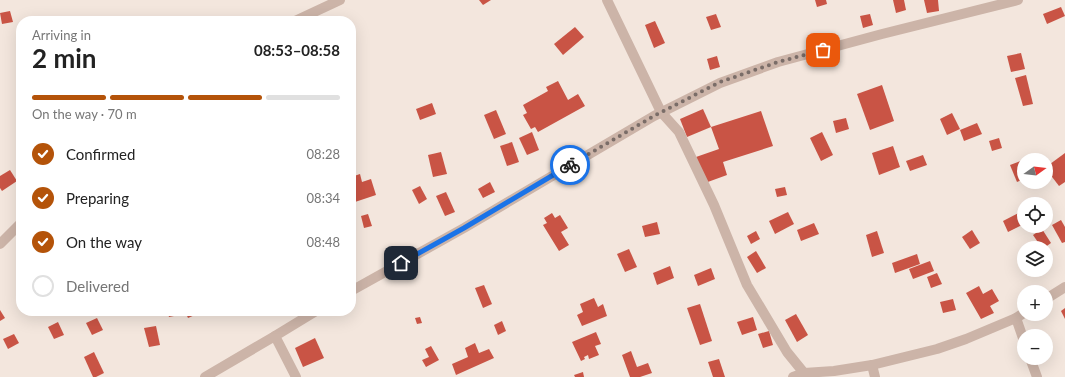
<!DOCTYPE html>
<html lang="en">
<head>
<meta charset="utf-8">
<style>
  :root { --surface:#fff; --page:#f2f2f2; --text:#222; --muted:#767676; --line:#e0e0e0; --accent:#b45309 }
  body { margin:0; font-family:Lato,sans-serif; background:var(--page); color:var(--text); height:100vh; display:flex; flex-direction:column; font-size:15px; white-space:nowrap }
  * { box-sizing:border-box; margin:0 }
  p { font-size:13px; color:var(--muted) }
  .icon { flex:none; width:22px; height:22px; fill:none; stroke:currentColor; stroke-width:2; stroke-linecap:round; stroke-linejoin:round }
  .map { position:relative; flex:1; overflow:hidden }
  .drawer { position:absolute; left:16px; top:16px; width:340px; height:300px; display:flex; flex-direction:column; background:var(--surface); border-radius:16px; box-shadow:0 4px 16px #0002 }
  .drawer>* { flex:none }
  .needle { width:26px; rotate:75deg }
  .fabs { position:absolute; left:1017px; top:153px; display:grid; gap:8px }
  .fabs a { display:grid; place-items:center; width:36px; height:36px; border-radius:50%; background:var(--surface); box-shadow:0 4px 16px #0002; font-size:20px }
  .pin { position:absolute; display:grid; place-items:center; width:34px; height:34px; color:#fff; margin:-17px; border-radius:8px; box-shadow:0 2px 6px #0006 }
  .courier { position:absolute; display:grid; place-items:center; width:40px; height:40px; margin:-20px; border:3px solid #1a73e8; border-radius:50%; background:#fff; color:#222; box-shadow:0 1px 5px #0007 }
  .head em { font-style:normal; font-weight:700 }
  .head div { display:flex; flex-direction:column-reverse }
  .head { display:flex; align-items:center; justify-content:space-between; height:68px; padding:0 16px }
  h1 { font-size:26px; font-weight:700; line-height:30px }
  .bar { display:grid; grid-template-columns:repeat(4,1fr); gap:6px 4px; align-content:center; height:48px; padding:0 16px }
  .bar i { height:5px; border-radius:3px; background:var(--line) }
  .bar .on { background:var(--accent) }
  .bar p { grid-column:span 4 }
  ol { padding:0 16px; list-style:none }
  li { display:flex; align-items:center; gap:12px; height:44px }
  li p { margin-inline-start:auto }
  li .icon { padding:4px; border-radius:50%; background:var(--accent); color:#fff; stroke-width:4 }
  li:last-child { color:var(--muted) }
  li i { width:22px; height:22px; border:2px solid var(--line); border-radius:50% }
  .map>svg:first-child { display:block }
  .building { fill:#c95445 }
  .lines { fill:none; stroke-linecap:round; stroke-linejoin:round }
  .lane { stroke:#ccb4a8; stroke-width:10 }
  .street { stroke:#ccb4a8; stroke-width:10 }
  .done { stroke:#7a6d68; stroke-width:4; stroke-dasharray:0 7.2 }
  .route { stroke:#1a73e8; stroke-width:5 }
</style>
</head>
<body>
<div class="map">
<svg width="1065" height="377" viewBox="0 0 1065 377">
  <rect width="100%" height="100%" fill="#f3e6dd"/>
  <g class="building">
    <polygon points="479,0 491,0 483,5"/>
    <polygon points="815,0 826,0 827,4 817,7"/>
    <polygon points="893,0 904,0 906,10 896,13"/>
    <polygon points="924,0 938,0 939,11 927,13"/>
    <polygon points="1061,7 1065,16 1047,24 1043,14"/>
    <polygon points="10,11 13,22 2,24 0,13"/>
    <polygon points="716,14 721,27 711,30 706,17"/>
    <polygon points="870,14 873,25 863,28 860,16"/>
    <polygon points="655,21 665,43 654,48 645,25"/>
    <polygon points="575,27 584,37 563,55 554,44"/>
    <polygon points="1021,53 1025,69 1011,72 1007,56"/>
    <polygon points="717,56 720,67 710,70 707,59"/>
    <polygon points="1026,75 1033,104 1023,106 1015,78"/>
    <polygon points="558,81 568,100 578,94 585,106 538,132 535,127 531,129 523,115 527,113 523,105 548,91 546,87"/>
    <polygon points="882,85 894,121 870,130 857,94"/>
    <polygon points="432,103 436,114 420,120 416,109"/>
    <polygon points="703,109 711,127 687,137 680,119"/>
    <polygon points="496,110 506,134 494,139 484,115"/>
    <polygon points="761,111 773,146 723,162 727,175 705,183 696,157 719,149 711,127"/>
    <polygon points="952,113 960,129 947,135 940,119"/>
    <polygon points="846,118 849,129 836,133 833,121"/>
    <polygon points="977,123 982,134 964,141 960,130"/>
    <polygon points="532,132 539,150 527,155 519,138"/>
    <polygon points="822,132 833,155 821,161 810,138"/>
    <polygon points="999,138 1002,148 992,151 989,141"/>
    <polygon points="512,142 519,162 507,166 500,146"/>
    <polygon points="893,146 900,167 879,175 872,153"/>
    <polygon points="441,152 447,174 433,177 428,155"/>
    <polygon points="1065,153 1065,182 1059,186 1046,169 1046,167"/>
    <polygon points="923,155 927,165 910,171 906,161"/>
    <polygon points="1023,160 1024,163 1024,179 1017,182 1010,165"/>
    <polygon points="10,170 17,181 2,191 0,188 0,176"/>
    <polygon points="360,174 362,182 371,179 376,195 352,203 351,199 351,191 355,190 351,177"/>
    <polygon points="490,182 495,192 483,198 478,189"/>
    <polygon points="420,186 427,199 419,204 412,190"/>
    <polygon points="785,187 787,195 777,197 775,189"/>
    <polygon points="446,192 455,212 445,216 436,196"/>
    <polygon points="1024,210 1024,224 1008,232 1003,221"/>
    <polygon points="788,212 794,224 775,234 769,221"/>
    <polygon points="552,213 555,218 560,215 568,228 561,232 569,245 559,251 543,225 547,223 544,218"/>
    <polygon points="368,214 372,226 364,228 361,216"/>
    <polygon points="1061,220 1065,227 1065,242 1062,243 1052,225"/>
    <polygon points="657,222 660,234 645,237 642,226"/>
    <polygon points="351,223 355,235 351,236"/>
    <polygon points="814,223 819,234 801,241 797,230"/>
    <polygon points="1042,229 1051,243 1044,248 1042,248 1033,235"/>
    <polygon points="972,230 980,243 970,249 962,237"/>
    <polygon points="756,231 760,239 751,244 747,236"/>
    <polygon points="877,231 884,253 872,257 866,235"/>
    <polygon points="629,249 637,267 625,272 617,254"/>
    <polygon points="756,251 766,268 757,273 747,257"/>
    <polygon points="917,254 920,264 895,273 892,263"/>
    <polygon points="930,261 934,271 913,279 909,269"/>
    <polygon points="670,266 674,278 657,285 653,273"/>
    <polygon points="711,268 715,279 698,286 694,275"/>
    <polygon points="937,273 942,284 931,288 927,277"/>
    <polygon points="484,285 492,304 483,308 475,288"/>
    <polygon points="979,286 983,294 992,289 999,301 990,306 994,313 981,319 966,293"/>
    <polygon points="594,298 598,307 603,304 607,316 582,326 577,315 583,312 580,304"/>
    <polygon points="953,299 956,310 943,313 940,302"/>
    <polygon points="700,304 712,341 700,345 687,308"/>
    <polygon points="1065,308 1065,319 1061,311"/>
    <polygon points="0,310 5,318 0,321"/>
    <polygon points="167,311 178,311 179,315 169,317"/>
    <polygon points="185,311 204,311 188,318"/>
    <polygon points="796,314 808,335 797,342 785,320"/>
    <polygon points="420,317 422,323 417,324 415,318"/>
    <polygon points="753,317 757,330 742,335 737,322"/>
    <polygon points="97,318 103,330 92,335 86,323"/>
    <polygon points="502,321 506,331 498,335 494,325"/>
    <polygon points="58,322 64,335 54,339 48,327"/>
    <polygon points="156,326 160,345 149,347 144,328"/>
    <polygon points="769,331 773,345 763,348 758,334"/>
    <polygon points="596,332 601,344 595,346 599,355 589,359 588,355 584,357 585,359 581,361 572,342"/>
    <polygon points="14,334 19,343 8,349 3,339"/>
    <polygon points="315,338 324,358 303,367 295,348"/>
    <polygon points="475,343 479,353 489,349 494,358 456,375 452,364 468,357 465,348"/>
    <polygon points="431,346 439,360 426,367 422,360 429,357 425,349"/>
    <polygon points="631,351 637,367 648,363 652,373 640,377 630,377 622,355"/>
    <polygon points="94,352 104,373 96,377 93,377 84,357"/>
    <polygon points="719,359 725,377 713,377 708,362"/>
    <polygon points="583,372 584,377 575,377 574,375"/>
  </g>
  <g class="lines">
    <polyline class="lane" points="872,365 875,377"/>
    <g class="street">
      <polyline points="607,0 661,112 679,132 714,205 747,285 787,352 804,373"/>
      <polyline points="295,21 340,0"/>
      <polyline points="0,244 21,223"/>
      <polyline points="351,291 464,228 654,116 720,83 778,62 882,34 1018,0"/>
      <polyline points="1046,299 1065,287"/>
      <polyline points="1016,318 1024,341"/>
      <polyline points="1030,358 1037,377"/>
      <polyline points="205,377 275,336"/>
      <polyline points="296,377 275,336 316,311"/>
      <polyline points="793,377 804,373 834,371 872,365 937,349 966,339 1016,318 1024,313"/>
    </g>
  </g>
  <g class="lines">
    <polyline class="done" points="570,165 654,116 720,82 778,62 823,50"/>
    <polyline class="route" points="401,263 464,228 570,165"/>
  </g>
</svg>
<div class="fabs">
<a><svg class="needle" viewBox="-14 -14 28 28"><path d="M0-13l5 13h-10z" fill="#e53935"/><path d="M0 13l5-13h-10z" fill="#767676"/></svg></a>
<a><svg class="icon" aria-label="locate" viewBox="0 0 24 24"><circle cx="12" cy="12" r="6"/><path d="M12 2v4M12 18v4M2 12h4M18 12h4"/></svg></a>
<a><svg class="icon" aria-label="layers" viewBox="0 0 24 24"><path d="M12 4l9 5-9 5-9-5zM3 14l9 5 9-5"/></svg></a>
<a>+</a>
<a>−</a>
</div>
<div class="pin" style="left:823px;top:50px;background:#ea580c"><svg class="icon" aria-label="bag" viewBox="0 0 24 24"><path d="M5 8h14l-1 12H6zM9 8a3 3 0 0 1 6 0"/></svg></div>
<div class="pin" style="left:401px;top:263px;background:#1f2937"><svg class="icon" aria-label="home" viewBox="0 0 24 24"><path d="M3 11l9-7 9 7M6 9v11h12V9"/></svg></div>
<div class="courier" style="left:570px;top:165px"><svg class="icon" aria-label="bike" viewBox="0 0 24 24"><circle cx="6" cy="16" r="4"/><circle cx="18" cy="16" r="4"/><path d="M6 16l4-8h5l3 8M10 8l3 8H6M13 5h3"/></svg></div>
<section class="drawer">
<div class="head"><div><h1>2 min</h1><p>Arriving in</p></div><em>08:53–08:58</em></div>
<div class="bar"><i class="on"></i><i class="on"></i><i class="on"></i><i></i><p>On the way · 70 m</p></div>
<ol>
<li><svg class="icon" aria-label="check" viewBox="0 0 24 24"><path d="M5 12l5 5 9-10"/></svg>Confirmed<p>08:28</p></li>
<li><svg class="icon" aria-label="check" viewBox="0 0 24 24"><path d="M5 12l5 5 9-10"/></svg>Preparing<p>08:34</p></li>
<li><svg class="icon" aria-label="check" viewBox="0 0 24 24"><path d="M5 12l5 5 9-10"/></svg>On the way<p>08:48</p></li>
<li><i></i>Delivered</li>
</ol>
</section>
</div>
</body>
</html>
